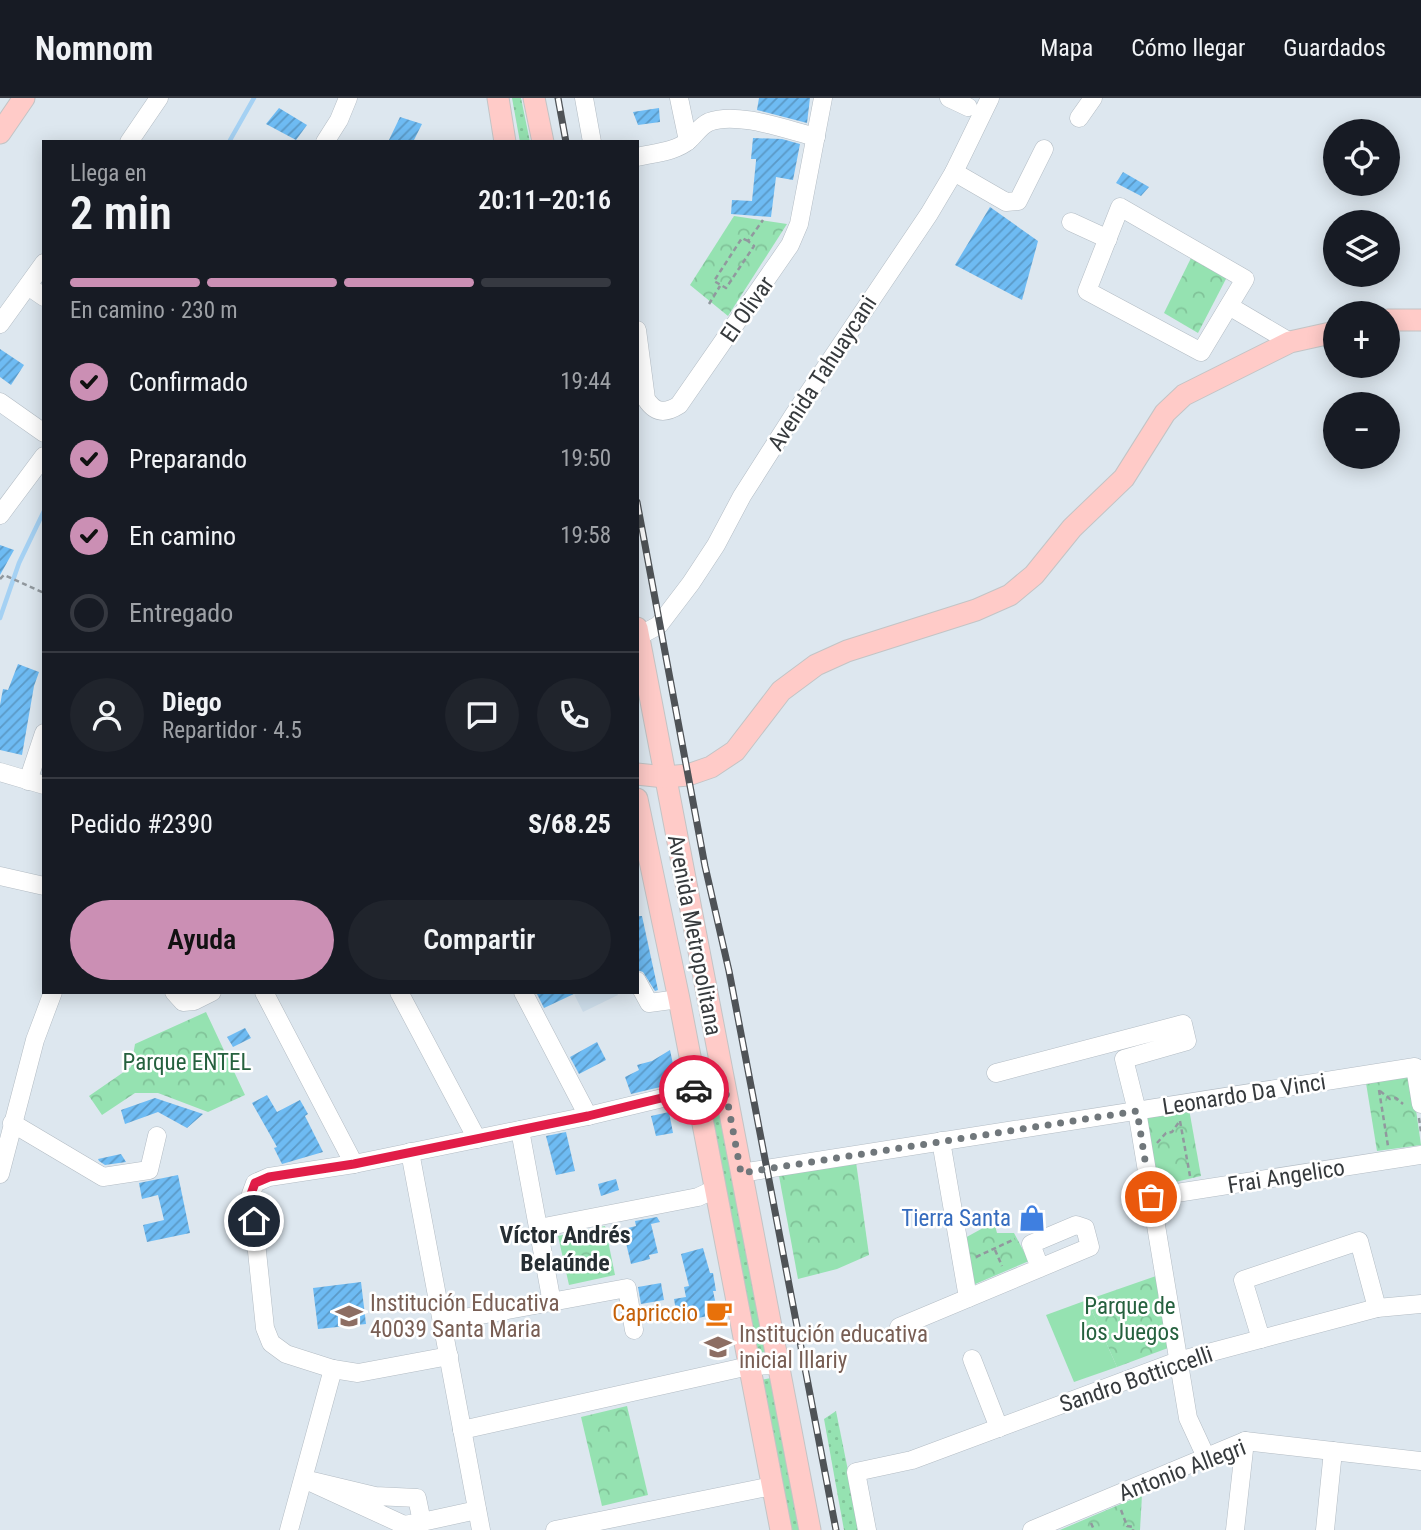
<!DOCTYPE html>
<html lang="es">
<head>
<meta charset="utf-8">
<style>
  :root { --surface:#171b24; --page:#20242c; --text:#f1f3f6; --muted:#9ea1a6; --line:#363941; --accent:#cb8fb4 }
  body { margin:0; font-family:"Roboto Condensed",sans-serif; background:var(--page); color:var(--text); height:100vh; display:flex; flex-direction:column; font-size:26px; white-space:nowrap }
  * { box-sizing:border-box; margin:0 }
  p { font-size:23px; color:var(--muted) }
  .icon { flex:none; width:38px; height:38px; fill:none; stroke:currentColor; stroke-width:2; stroke-linecap:round; stroke-linejoin:round }
  .map { position:relative; flex:1; overflow:hidden }
  .sheet { position:absolute; left:42px; top:42px; width:597px; height:854px; display:flex; flex-direction:column; background:var(--surface); border-radius:0px; box-shadow:0 4px 18px #0003 }
  .sheet>* { flex:none }
  .fabs { position:absolute; left:1323px; top:21px; display:grid; gap:14px }
  .fabs a { display:grid; place-items:center; width:77px; height:77px; border-radius:50%; background:var(--surface); box-shadow:0 4px 18px #0003; font-size:35px }
  .pin { position:absolute; display:grid; place-items:center; width:60px; height:60px; color:#fff; margin:-30px; border:4px solid #fff; border-radius:50%; box-shadow:0 2px 7px #0007 }
  .courier { position:absolute; display:grid; place-items:center; width:70px; height:70px; margin:-35px; border:5px solid #e11d48; border-radius:50%; background:#fff; color:#222; box-shadow:0 2px 9px #0007 }
  .summary em { font-style:normal; font-weight:600 }
  .summary div { display:flex; flex-direction:column-reverse }
  .summary { display:flex; align-items:center; justify-content:space-between; height:119px; padding:0 28px }
  h1 { font-size:46px; font-weight:600; line-height:52px }
  .bar { display:grid; grid-template-columns:repeat(4,1fr); gap:10px 7px; align-content:center; height:84px; padding:0 28px }
  .bar i { height:9px; border-radius:5px; background:var(--line) }
  .bar .selected { background:var(--accent) }
  .bar p { grid-column:span 4 }
  .line { display:flex; align-items:center; gap:18px; padding:0 28px; border-top:2px solid var(--line) }
  .line div { flex:1 }
  .round { display:grid; place-items:center; flex:none; width:74px; height:74px; border-radius:37px; background:var(--page) }
  ol { padding:0 28px; list-style:none }
  li { display:flex; align-items:center; gap:21px; height:77px }
  li p { margin-inline-start:auto }
  li .icon { padding:7px; border-radius:50%; background:var(--accent); color:#111; stroke-width:4 }
  li:last-child { color:var(--muted) }
  li i { width:38px; height:38px; border:4px solid var(--line); border-radius:50% }
  .primary-button { display:flex; gap:14px; margin-top:auto; padding:14px 28px }
  .primary-button a { flex:1; height:80px; border-radius:42px; background:var(--accent); color:#111; font-size:28px; font-weight:600; line-height:80px; text-align:center }
  .primary-button a+a { background:var(--page); color:var(--text) }
  header { display:flex; align-items:center; gap:42px; box-sizing:border-box; height:98px; padding:0 35px; background:var(--surface); border-bottom:2px solid var(--line) }
  header strong { font-size:33px }
  nav { display:flex; gap:38px; margin-inline-start:auto; font-size:24px }
  .map>svg:first-child { display:block }
  .built { fill:#cdddea }
  .grass { fill:url(#grass-dots) }
  .park { fill:url(#park-crowns) }
  .pitch { fill:#95e2b1 }
  .lines { fill:none; stroke-linecap:round; stroke-linejoin:round }
  .stream { stroke:#a5d1f3; stroke-width:4.5 }
  .building { fill:url(#building-hatch) }
  .minor-casing { stroke:#b3bcc4; stroke-width:19 }
  .major-casing { stroke:#c3c4c5; stroke-width:23 }
  .path { stroke:#91989e; stroke-width:2.5; stroke-dasharray:5 3.5; stroke-linecap:butt }
  .minor { stroke:#fff; stroke-width:18 }
  .major { stroke:#ffcbc8; stroke-width:21 }
  .rail-casing { stroke:#4f5357; stroke-width:7 }
  .rail { stroke:#fff; stroke-width:4.5; stroke-dasharray:13; stroke-linecap:butt }
  .done { stroke:#70777b; stroke-width:7; stroke-dasharray:0 12.6 }
  .route { stroke:#e11d48; stroke-width:9 }
  .labels { text-anchor:middle; stroke-width:5; stroke-linejoin:round; paint-order:stroke }
  .street-label { font-size:23px; fill:#363a3d; stroke:#fff }
  .park-label { font-size:23px; fill:#25613e; stroke:#fff }
  .shop-label { font-size:23px; fill:#366cbe; stroke:#fff; text-anchor:end }
  .education-label { font-size:23px; fill:#785e54; stroke:#fff; text-anchor:start }
  .food-label { font-size:23px; fill:#c56008; stroke:#fff; text-anchor:end }
  .neighbourhood-label { font-size:24px; font-weight:bold; fill:#262e33; stroke:#fff }
</style>
</head>
<body>
<header>
<strong>Nomnom</strong>
<nav><a>Mapa</a><a>Cómo llegar</a><a>Guardados</a></nav>
</header>
<div class="map">
<svg width="1421" height="1432" viewBox="0 0 1421 1432">
  <defs>
    <pattern id="grass-dots" width="8" height="8" patternUnits="userSpaceOnUse" patternTransform="scale(1.75)"><rect width="8" height="8" fill="#95e2b1"/><path d="M2 2h.1M6 6h.1" fill="none" stroke="#81c399" stroke-width="1.8" stroke-linecap="round"/></pattern>
    <pattern id="park-crowns" width="20" height="18" patternUnits="userSpaceOnUse" patternTransform="scale(1.75)"><rect width="20" height="18" fill="#95e2b1"/><path d="M2 6a3 3 0 1 1 6 0M12 15a3 3 0 1 1 6 0" fill="none" stroke="#81c399"/></pattern>
    <pattern id="building-hatch" width="6" height="6" patternUnits="userSpaceOnUse" patternTransform="scale(1.75)"><rect width="6" height="6" fill="#6ebbf3"/><path d="M-1 1l2-2M0 6l6-6M5 7l2-2" fill="none" stroke="#5b99c6"/></pattern>
  </defs>
  <rect width="100%" height="100%" fill="#dde7ef"/>
  <polygon class="built" points="573,894 617,894 618,897 583,914"/>
  <g class="grass">
    <polygon points="512,0 521,0 530,44 520,44"/>
    <polygon points="720,1008 765,1254 756,1255 707,1011"/>
    <polygon points="771,1280 802,1432 792,1432 760,1282"/>
    <polygon points="836,1313 860,1432 844,1432 824,1321"/>
  </g>
  <g class="park">
    <polygon points="734,118 787,126 728,218 690,187"/>
    <polygon points="1192,158 1228,177 1198,235 1164,215"/>
    <polygon points="206,914 245,997 208,1014 158,995 135,995 102,1017 89,998 131,969 135,946"/>
    <polygon points="1411,977 1421,1047 1377,1053 1366,985"/>
    <polygon points="1189,1011 1201,1078 1158,1088 1145,1017"/>
    <polygon points="856,1064 869,1157 837,1171 798,1181 779,1078"/>
    <polygon points="994,1124 997,1135 1014,1135 1029,1163 973,1187 963,1141"/>
    <polygon points="605,1128 615,1177 569,1187 558,1138"/>
    <polygon points="1156,1178 1168,1250 1117,1269 1087,1202"/>
    <polygon points="627,1308 648,1397 602,1408 581,1319"/>
    <polygon points="1142,1397 1140,1432 1060,1432"/>
  </g>
  <polygon class="pitch" points="1087,1202 1117,1269 1074,1284 1046,1217"/>
  <g class="lines">
    <g class="stream">
      <polyline points="229,44 254,0"/>
      <polyline points="0,520 19,465 44,413"/>
    </g>
  </g>
  <g class="building">
    <polygon points="759,0 810,0 807,25 757,12"/>
    <polygon points="279,10 307,27 296,42 266,26"/>
    <polygon points="659,10 660,24 638,27 633,14"/>
    <polygon points="400,19 422,26 413,44 388,44"/>
    <polygon points="753,40 782,41 800,46 793,82 776,79 771,119 731,116 732,102 752,103 756,63 756,61 751,61"/>
    <polygon points="1123,74 1149,89 1141,98 1116,85"/>
    <polygon points="990,109 1038,143 1022,202 955,167"/>
    <polygon points="0,251 24,267 11,287 0,279"/>
    <polygon points="0,447 14,452 0,477"/>
    <polygon points="18,566 39,574 34,588 22,657 0,652 0,607 3,591 8,592"/>
    <polygon points="637,818 642,818 658,892 655,893 643,874 637,872"/>
    <polygon points="536,894 578,894 544,910"/>
    <polygon points="245,930 251,940 233,949 227,939"/>
    <polygon points="597,944 606,962 579,976 570,959"/>
    <polygon points="670,952 677,985 631,996 625,979 639,972 637,967 652,963"/>
    <polygon points="267,997 277,1014 300,1002 308,1016 305,1018 323,1054 282,1066 274,1050 277,1049 252,1005"/>
    <polygon points="155,1000 203,1016 187,1030 158,1014 125,1026 121,1012"/>
    <polygon points="669,1014 673,1035 656,1038 651,1018"/>
    <polygon points="566,1034 575,1073 556,1077 546,1038"/>
    <polygon points="121,1056 126,1064 105,1067 99,1063 98,1061"/>
    <polygon points="178,1077 190,1135 147,1144 143,1127 164,1122 158,1097 142,1101 139,1085"/>
    <polygon points="616,1081 619,1092 601,1098 598,1086"/>
    <polygon points="657,1119 660,1124 651,1126 658,1155 649,1157 650,1161 631,1166 626,1145 631,1144 628,1130 636,1128 635,1123"/>
    <polygon points="703,1150 710,1175 713,1175 716,1193 713,1193 718,1216 678,1224 674,1201 686,1199 684,1189 689,1188 681,1156"/>
    <polygon points="361,1184 366,1226 318,1231 313,1190"/>
    <polygon points="661,1185 664,1202 641,1206 638,1189"/>
  </g>
  <g class="lines">
    <defs>
      <g id="minor">
        <polyline points="584,0 592,44"/>
        <polyline points="679,0 688,43"/>
        <polyline points="949,0 968,9"/>
        <polyline points="1079,20 1093,0"/>
        <polyline points="129,44 159,0"/>
        <polyline points="325,44 339,22 348,0"/>
        <path d="M 637,59 C 653,55 676,54 689,42 C 696,36 700,28 709,24 C 737,13 787,32 816,39"/>
        <polyline points="954,74 1006,104 1018,103 1044,51"/>
        <polygon points="1120,109 1245,181 1201,254 1087,193"/>
        <polyline points="1071,124 1108,141"/>
        <polyline points="28,188 44,199"/>
        <polyline points="1229,208 1290,244"/>
        <polyline points="0,226 44,165"/>
        <path d="M 637,232 L 646,301 C 655,315 665,316 679,307 L 790,147 L 799,126 L 823,0"/>
        <polyline points="0,304 44,335"/>
        <polyline points="0,417 44,358"/>
        <polyline points="639,538 659,527 691,485 716,447 742,398 793,318 929,116 954,74 990,0"/>
        <polyline points="0,674 44,687"/>
        <polyline points="28,683 44,635"/>
        <polyline points="0,778 44,788"/>
        <polyline points="637,883 649,905 679,901"/>
        <polyline points="174,894 183,904 194,903 212,894"/>
        <polyline points="264,894 354,1066"/>
        <polyline points="399,894 477,1041"/>
        <polyline points="523,894 588,1018"/>
        <polyline points="996,975 1183,926 1187,943 1124,961 1137,1013 1188,1320 1206,1359"/>
        <polyline points="12,1025 103,1079 149,1072 157,1038"/>
        <polyline points="520,1032 552,1205"/>
        <polyline points="941,1043 968,1200"/>
        <polyline points="410,1054 481,1432"/>
        <polyline points="741,1075 1415,969 1421,1006"/>
        <polyline points="0,1076 35,942 53,894"/>
        <polyline points="1151,1099 1421,1057"/>
        <polyline points="539,1130 698,1099 715,1091"/>
        <polyline points="442,1224 627,1190 634,1232"/>
        <path d="M 899,1229 C 963,1202 1027,1176 1090,1149 L 1085,1130 L 1076,1127 L 1031,1146 L 1040,1170"/>
        <polyline points="1261,1241 1243,1182 1359,1143 1377,1210"/>
        <polyline points="449,1258 358,1275 333,1271 286,1256 271,1245 265,1230 251,1096 255,1085 269,1079 354,1066 588,1018 696,992 725,990"/>
        <polyline points="972,1261 999,1330"/>
        <polyline points="462,1332 749,1268 778,1267"/>
        <polyline points="422,1424 404,1427 304,1381 375,1398 417,1400 422,1424 477,1412"/>
        <polyline points="289,1432 333,1271"/>
        <polyline points="555,1432 772,1388"/>
        <polyline points="867,1432 856,1374 912,1362 1178,1263 1377,1210 1421,1206"/>
        <polyline points="1032,1432 1245,1343 1421,1363"/>
        <polyline points="1235,1432 1245,1343"/>
        <polyline points="1325,1432 1333,1353"/>
      </g>
      <g id="major">
        <polyline points="498,0 505,44"/>
        <polyline points="534,0 543,44"/>
        <polyline points="0,35 24,0"/>
        <polyline points="1388,222 1421,222"/>
        <polyline points="637,530 810,1432"/>
        <polyline points="637,676 665,679 688,677 711,669 735,653 781,593 816,567 847,553 976,512 1010,497 1034,477 1072,430 1124,380 1165,315 1184,297 1290,244 1335,234"/>
        <polyline points="637,701 679,901 781,1432"/>
      </g>
    </defs>
    <use href="#minor" class="minor-casing"/>
    <use href="#major" class="major-casing"/>
    <g class="path">
      <polyline points="748,143 742,140 714,183 726,190 754,148 748,143 763,122"/>
      <polyline points="709,206 720,188"/>
      <polyline points="0,481 4,477 44,495"/>
      <polyline points="1379,992 1388,1048"/>
      <polyline points="1380,993 1390,1001 1396,1000 1403,1006"/>
      <polyline points="1419,1020 1421,1034"/>
      <polyline points="1180,1023 1190,1078"/>
      <polyline points="1157,1045 1166,1035 1172,1034 1179,1024"/>
      <polyline points="995,1152 1002,1168"/>
      <polyline points="976,1159 1015,1141"/>
      <polyline points="1121,1412 1127,1428 1133,1429 1133,1432"/>
      <polyline points="1091,1425 1094,1432"/>
    </g>
    <use href="#minor" class="minor"/>
    <use href="#major" class="major"/>
    <defs>
      <g id="rail">
        <polyline points="558,0 566,44"/>
        <polyline points="637,404 705,768 729,873 836,1432"/>
      </g>
    </defs>
    <use href="#rail" class="rail-casing"/>
    <use href="#rail" class="rail"/>
  </g>
  <g class="lines">
    <polyline class="done" points="694,992 725,990 741,1075 1137,1013 1151,1099"/>
    <polyline class="route" points="254,1123 251,1096 255,1085 269,1079 354,1066 588,1018 694,992"/>
  </g>
  <defs>
    <symbol id="shop-bare" viewBox="-9 -9 18 18"><path d="M-5-2.5h2.3a2.7 3.5 0 0 1 5.4 0H5L5.5 6h-11ZM-1.5-2.5h3a1.5 2.3 0 0 0-3 0Z" fill="#3f7fe0" stroke="#fff" stroke-width="2.5" paint-order="stroke"/></symbol>
    <symbol id="cafe-bare" viewBox="-9 -9 18 18"><path d="M-5.5-4.5H6V0H3Q3 3.5 0 3.5H-2.5Q-5.5 3.5-5.5 0ZM3-3.2v2h1.7v-2ZM-6 4.5H4V6H-6Z" fill="#e8710a" stroke="#fff" stroke-width="2.5" paint-order="stroke"/></symbol>
    <symbol id="school-bare" viewBox="-9 -9 18 18"><path d="M0-5L7-2L0 1L-7-2ZM-4 1L0 2.5L4 1V4Q0 6-4 4Z" fill="#8d6e63" stroke="#fff" stroke-width="2.5" paint-order="stroke"/></symbol>
  </defs>
  <g fill-rule="evenodd">
    <use href="#shop-bare" x="1013" y="1101" width="38" height="38"/>
    <use href="#cafe-bare" x="700" y="1196" width="38" height="38"/>
    <use href="#school-bare" x="330" y="1199" width="38" height="38"/>
    <use href="#school-bare" x="699" y="1230" width="38" height="38"/>
  </g>
  <g class="labels">
    <g class="street-label">
      <text transform="translate(747 211) rotate(-55)" y="8">El Olivar</text>
      <text transform="translate(822 275) rotate(-57)" y="8">Avenida Tahuaycani</text>
      <text transform="translate(695 837) rotate(79)" y="8">Avenida Metropolitana</text>
      <text transform="translate(1244 996) rotate(-9)" y="8">Leonardo Da Vinci</text>
      <text transform="translate(1286 1078) rotate(-9)" y="8">Frai Angelico</text>
      <text transform="translate(1136 1281) rotate(-19)" y="8">Sandro Botticcelli</text>
      <text transform="translate(1182 1372) rotate(-21)" y="8">Antonio Allegri</text>
    </g>
    <g class="park-label">
      <text x="187" y="972">Parque ENTEL</text>
      <text x="1130" y="1216">Parque de<tspan x="1130" dy="26">los Juegos</tspan></text>
    </g>
    <g class="shop-label">
      <text x="1011" y="1128">Tierra Santa</text>
    </g>
    <g class="education-label">
      <text x="370" y="1213">Institución Educativa<tspan x="370" dy="26">40039 Santa Maria</tspan></text>
      <text x="739" y="1244">Institución educativa<tspan x="739" dy="26">inicial Illariy</tspan></text>
    </g>
    <g class="food-label">
      <text x="698" y="1223">Capriccio</text>
    </g>
    <g class="neighbourhood-label">
      <text x="565" y="1145">Víctor Andrés<tspan x="565" dy="28">Belaúnde</tspan></text>
    </g>
  </g>
</svg>
<div class="fabs">
<a><svg class="icon" aria-label="locate" viewBox="0 0 24 24"><circle cx="12" cy="12" r="6"/><path d="M12 2v4M12 18v4M2 12h4M18 12h4"/></svg></a>
<a><svg class="icon" aria-label="layers" viewBox="0 0 24 24"><path d="M12 4l9 5-9 5-9-5zM3 14l9 5 9-5"/></svg></a>
<a>+</a>
<a>−</a>
</div>
<div class="pin" style="left:1151px;top:1099px;background:#ea580c"><svg class="icon" aria-label="bag" viewBox="0 0 24 24"><path d="M5 8h14l-1 12H6zM9 8a3 3 0 0 1 6 0"/></svg></div>
<div class="pin" style="left:254px;top:1123px;background:#1f2937"><svg class="icon" aria-label="home" viewBox="0 0 24 24"><path d="M3 11l9-7 9 7M6 9v11h12V9"/></svg></div>
<div class="courier" style="left:694px;top:992px"><svg class="icon" aria-label="car" viewBox="0 0 24 24"><path d="M5 17H2v-5l4-1 3-4h7l3 4 3 1v5h-3M9 17h6M6 11h13"/><circle cx="7" cy="17" r="2"/><circle cx="17" cy="17" r="2"/></svg></div>
<section class="sheet">
<div class="summary"><div><h1>2 min</h1><p>Llega en</p></div><em>20:11–20:16</em></div>
<div class="bar"><i class="selected"></i><i class="selected"></i><i class="selected"></i><i></i><p>En camino · 230 m</p></div>
<ol>
<li><svg class="icon" aria-label="check" viewBox="0 0 24 24"><path d="M5 12l5 5 9-10"/></svg>Confirmado<p>19:44</p></li>
<li><svg class="icon" aria-label="check" viewBox="0 0 24 24"><path d="M5 12l5 5 9-10"/></svg>Preparando<p>19:50</p></li>
<li><svg class="icon" aria-label="check" viewBox="0 0 24 24"><path d="M5 12l5 5 9-10"/></svg>En camino<p>19:58</p></li>
<li><i></i>Entregado</li>
</ol>
<div class="line" style="height:126px"><a class="round"><svg class="icon" aria-label="person" viewBox="0 0 24 24"><circle cx="12" cy="8" r="4"/><path d="M4 21q1-7 8-7t8 7"/></svg></a><div><b>Diego</b><p>Repartidor · 4.5</p></div><a class="round"><svg class="icon" aria-label="chat" viewBox="0 0 24 24"><path d="M4 5h16v11H9l-5 4z"/></svg></a><a class="round"><svg class="icon" aria-label="phone" viewBox="0 0 24 24"><path d="M5 4h4l2 5-3 2q2 4 5 5l2-3 5 2v4C11 20 4 13 5 4z"/></svg></a></div>
<div class="line" style="height:91px"><div>Pedido #2390</div><b>S/68.25</b></div>
<div class="primary-button"><a>Ayuda</a><a>Compartir</a></div>
</section>
</div>
</body>
</html>
